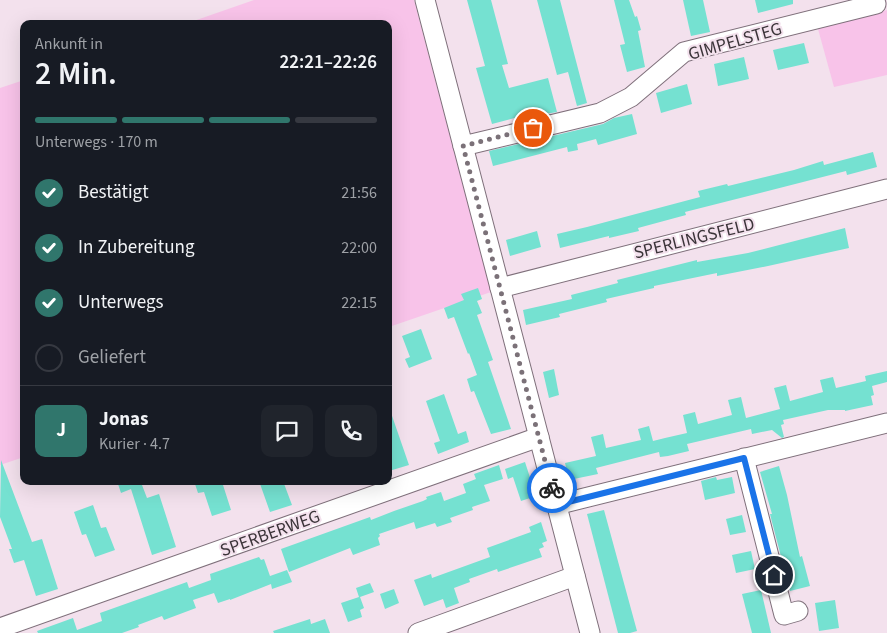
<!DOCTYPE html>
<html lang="de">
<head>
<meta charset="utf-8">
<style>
  :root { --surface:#171b24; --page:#20242c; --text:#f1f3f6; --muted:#9ea1a6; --line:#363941; --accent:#30766c }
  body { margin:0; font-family:"Source Sans 3",sans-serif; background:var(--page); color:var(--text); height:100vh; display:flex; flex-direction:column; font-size:19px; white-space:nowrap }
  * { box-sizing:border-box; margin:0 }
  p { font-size:16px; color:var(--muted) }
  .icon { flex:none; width:28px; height:28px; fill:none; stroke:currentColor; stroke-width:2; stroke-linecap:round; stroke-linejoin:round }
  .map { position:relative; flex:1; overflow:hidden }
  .panel { position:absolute; left:20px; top:20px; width:372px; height:465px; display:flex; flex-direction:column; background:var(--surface); border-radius:10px; box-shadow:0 5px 20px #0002 }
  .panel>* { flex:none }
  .pin { position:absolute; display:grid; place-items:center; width:42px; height:42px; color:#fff; margin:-21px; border:2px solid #fff; border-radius:50%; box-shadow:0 1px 5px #0007 }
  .courier { position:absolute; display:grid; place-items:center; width:50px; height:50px; margin:-25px; border:4px solid #1a73e8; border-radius:50%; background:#fff; color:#222; box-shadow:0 1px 6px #0007 }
  .summary em { font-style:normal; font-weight:600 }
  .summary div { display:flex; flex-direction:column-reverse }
  .summary { display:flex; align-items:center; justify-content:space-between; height:85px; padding:0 15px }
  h1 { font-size:32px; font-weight:600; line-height:38px }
  .bar { display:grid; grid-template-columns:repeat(4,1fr); gap:8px 5px; align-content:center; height:60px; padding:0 15px }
  .bar i { height:6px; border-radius:4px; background:var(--line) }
  .bar .selected { background:var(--accent) }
  .bar p { grid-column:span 4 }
  .line { display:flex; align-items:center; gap:12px; padding:0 15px; border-top:1px solid var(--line) }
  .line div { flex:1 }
  .round { display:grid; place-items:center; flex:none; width:52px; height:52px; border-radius:10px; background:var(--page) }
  ol { padding:0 15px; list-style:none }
  li { display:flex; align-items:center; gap:15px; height:55px }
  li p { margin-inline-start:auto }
  li .icon { padding:5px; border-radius:50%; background:var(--accent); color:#fff; stroke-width:4 }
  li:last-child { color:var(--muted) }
  li i { width:28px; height:28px; border:2px solid var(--line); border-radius:50% }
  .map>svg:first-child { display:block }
  .green { fill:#f8c3e9 }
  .building { fill:#75e1d1 }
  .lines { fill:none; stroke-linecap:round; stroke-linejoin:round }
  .minor-casing { stroke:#7f707b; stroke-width:21 }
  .minor { stroke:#fff; stroke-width:19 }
  .done { stroke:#7b7178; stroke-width:5; stroke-dasharray:0 9 }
  .route { stroke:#1a73e8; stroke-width:6 }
  .labels { text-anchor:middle; stroke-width:4; stroke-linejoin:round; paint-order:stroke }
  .street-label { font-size:18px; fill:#3b3439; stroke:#f3e1ed }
</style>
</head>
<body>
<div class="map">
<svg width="887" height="633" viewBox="0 0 887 633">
  <rect width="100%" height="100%" fill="#f3e1ed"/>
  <g class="green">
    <polygon points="254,0 414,0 491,292 389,327 389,24 185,24"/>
    <polygon points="887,10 887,75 834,87 818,29"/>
    <polygon points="24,80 24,457 0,465 0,88"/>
  </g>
  <g class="building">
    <polygon points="467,0 491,0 508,64 502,65 509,88 548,78 557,112 534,116 533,113 492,124 476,68 485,66"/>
    <polygon points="537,0 560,0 587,103 577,106 568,72 557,75"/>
    <polygon points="614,0 629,0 635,17 637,16 641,30 638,31 645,67 627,72 620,45 625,44"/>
    <polygon points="683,0 703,0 710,32 691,36"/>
    <polygon points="755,0 793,0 793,4 758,13"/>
    <polygon points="804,43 809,63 778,70 773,50"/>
    <polygon points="744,57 749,79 718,86 714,64"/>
    <polygon points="687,84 692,104 661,113 656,93"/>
    <polygon points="632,114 637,134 598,145 596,139 577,144 578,150 568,152 567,147 493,166 489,151 603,124 614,118"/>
    <polygon points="873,152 877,167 847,175 846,171 685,212 686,215 638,228 639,231 609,238 609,236 560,248 557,234 587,227 700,197 698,191 727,184 728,186 794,170 823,161 824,165"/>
    <polygon points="845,228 849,248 768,266 717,276 717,273 654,286 654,288 606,299 607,302 559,314 560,317 526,325 523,310 572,299 571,295 618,283 617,280 697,260 697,262 748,253"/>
    <polygon points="537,231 541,247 510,256 506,240"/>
    <polygon points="478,288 482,299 477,301 482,313 477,315 493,360 488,362 511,429 491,434 474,391 471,392 467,379 477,375 469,353 468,354 454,317 448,319 444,308 464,300 461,294"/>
    <polygon points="421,329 432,359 409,368 405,359 410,357 402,336"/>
    <polygon points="554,369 559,395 549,398 543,372"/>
    <polygon points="887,371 887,382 872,386 874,395 871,396 873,405 845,411 845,410 828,410 783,420 784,424 781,425 784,437 782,438 772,430 752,434 751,429 687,444 689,451 668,456 660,457 659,452 596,468 598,474 569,480 565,463 596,456 591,437 603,434 606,448 641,440 638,429 649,426 653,441 665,438 687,433 683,415 695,412 698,424 732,415 728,400 741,397 746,418 780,409 774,388 786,385 790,401 823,392 820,380 833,377 836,388 866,381 865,376"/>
    <polygon points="444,394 458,434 466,431 469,442 438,454 434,443 440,441 426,401"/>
    <polygon points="390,410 409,465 389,471 389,411"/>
    <polygon points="1,460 32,542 42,539 58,589 36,596 24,560 14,563 9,549 12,549 0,517"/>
    <polygon points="525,462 536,496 521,501 513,477 508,479 505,469"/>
    <polygon points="499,465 503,479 484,485 490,501 472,507 473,510 450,518 452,522 437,527 435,523 416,529 414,522 379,534 380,536 378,538 380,545 353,555 350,548 289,572 281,549 370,517 371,520 394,511 423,501 427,499 426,497 441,492 444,501 466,493 463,484 476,479 474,474"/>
    <polygon points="779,466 787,495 800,557 802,556 810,586 790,591 772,522 770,514 772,514 760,472"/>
    <polygon points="716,477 717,480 732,477 735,493 705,500 701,481"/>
    <polygon points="117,481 149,481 150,483 142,485 147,498 159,494 176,547 152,555 131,489 121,493"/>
    <polygon points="194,481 229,481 229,483 218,487 223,485 231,510 212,516 204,492 198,493"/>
    <polygon points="259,481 283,481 292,505 270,512"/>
    <polygon points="93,505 101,528 106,527 115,550 95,557 86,534 82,535 74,512"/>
    <polygon points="604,510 637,631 630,633 618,633 587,514"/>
    <polygon points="742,515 746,532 730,535 726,519"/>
    <polygon points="541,522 547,541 542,543 544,547 539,549 542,557 498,572 497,569 469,579 470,582 454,588 459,603 446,608 443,599 424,606 414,580 431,574 432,578 490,557 487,548 531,532 529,527"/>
    <polygon points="751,551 755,569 736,573 732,555"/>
    <polygon points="259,557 261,560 264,559 270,576 287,570 292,582 272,589 271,584 230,600 230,599 218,603 214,593 193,600 196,608 164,620 162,616 138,625 139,627 122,633 38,633 37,631 73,618 77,630 102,621 100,613 187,582 189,588 211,580 210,574"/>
    <polygon points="370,583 374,592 360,597 364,608 360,610 362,617 348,622 341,603 359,597 356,588"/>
    <polygon points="394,589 399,603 385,609 380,594"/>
    <polygon points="761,590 771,633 752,633 742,594"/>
    <polygon points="835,600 839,628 819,631 815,603"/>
    <polygon points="310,619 311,624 325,619 330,633 274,633 273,631"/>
  </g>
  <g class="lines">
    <defs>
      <g id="minor">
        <polyline points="425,0 590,633"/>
        <polyline points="463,146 600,113 631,97 684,52 876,4"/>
        <polyline points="500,288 887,189"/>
        <polyline points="744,458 784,615 798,611"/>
        <polyline points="556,505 887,423"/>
        <polyline points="0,628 539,437"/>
        <polyline points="418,633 575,576"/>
      </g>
    </defs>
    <use href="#minor" class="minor-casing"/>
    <use href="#minor" class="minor"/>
  </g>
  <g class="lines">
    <polyline class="done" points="533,128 463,146 552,488"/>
    <polyline class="route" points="552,488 556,505 744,458 774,575"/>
  </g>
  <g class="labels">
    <g class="street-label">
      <text transform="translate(735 41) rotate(-16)" y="6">GIMPELSTEG</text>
      <text transform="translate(694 238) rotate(-14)" y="6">SPERLINGSFELD</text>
      <text transform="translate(270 533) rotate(-20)" y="6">SPERBERWEG</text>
    </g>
  </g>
</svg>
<div class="pin" style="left:533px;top:128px;background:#ea580c"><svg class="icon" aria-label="bag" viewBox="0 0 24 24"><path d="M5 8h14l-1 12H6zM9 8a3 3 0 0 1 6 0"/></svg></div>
<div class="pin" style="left:774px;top:575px;background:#1f2937"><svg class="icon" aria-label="home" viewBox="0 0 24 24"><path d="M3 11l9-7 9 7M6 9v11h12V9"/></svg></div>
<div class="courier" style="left:552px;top:488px"><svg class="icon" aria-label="bike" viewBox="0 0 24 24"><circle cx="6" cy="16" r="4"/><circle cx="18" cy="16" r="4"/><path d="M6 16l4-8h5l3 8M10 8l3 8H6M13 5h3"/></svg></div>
<section class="panel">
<div class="summary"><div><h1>2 Min.</h1><p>Ankunft in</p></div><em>22:21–22:26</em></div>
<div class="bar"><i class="selected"></i><i class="selected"></i><i class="selected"></i><i></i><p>Unterwegs · 170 m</p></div>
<ol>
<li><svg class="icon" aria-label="check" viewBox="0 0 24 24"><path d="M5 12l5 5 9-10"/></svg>Bestätigt<p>21:56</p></li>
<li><svg class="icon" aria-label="check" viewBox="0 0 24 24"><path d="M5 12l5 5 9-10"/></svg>In Zubereitung<p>22:00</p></li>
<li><svg class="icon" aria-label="check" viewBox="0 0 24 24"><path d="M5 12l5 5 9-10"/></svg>Unterwegs<p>22:15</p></li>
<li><i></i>Geliefert</li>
</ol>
<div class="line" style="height:90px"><b class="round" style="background:var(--accent);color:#fff">J</b><div><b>Jonas</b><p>Kurier · 4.7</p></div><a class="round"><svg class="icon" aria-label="chat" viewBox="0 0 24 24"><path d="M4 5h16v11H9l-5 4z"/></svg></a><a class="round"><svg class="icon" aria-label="phone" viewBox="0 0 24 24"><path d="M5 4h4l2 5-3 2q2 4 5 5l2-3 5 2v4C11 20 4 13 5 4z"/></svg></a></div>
</section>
</div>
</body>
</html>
